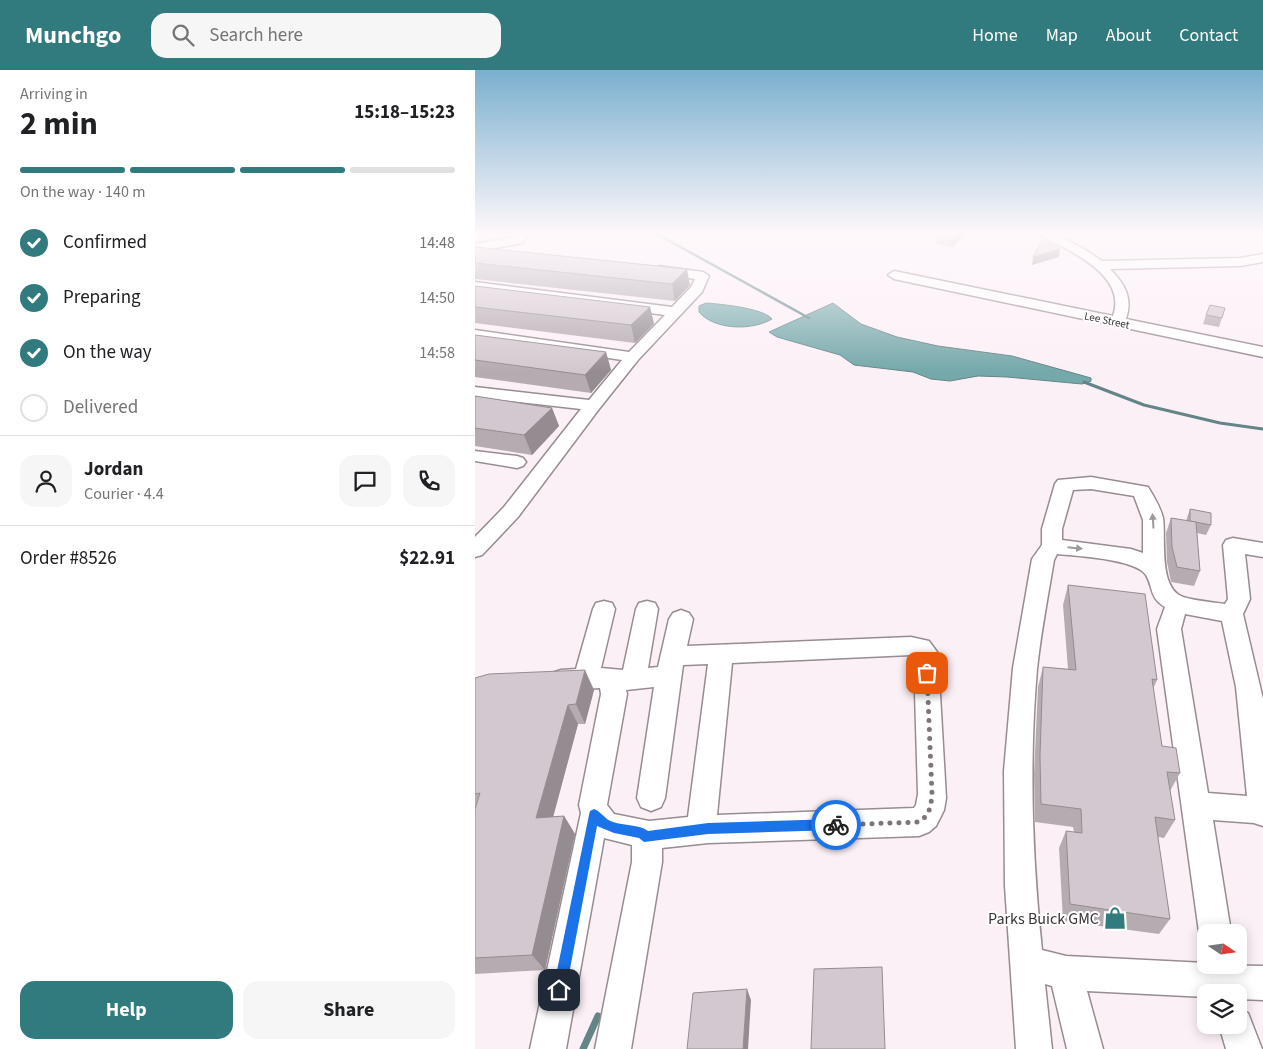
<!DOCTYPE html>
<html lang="en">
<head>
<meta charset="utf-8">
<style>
  :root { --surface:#fff; --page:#f6f6f6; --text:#202124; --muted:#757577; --line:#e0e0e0; --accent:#317a7d }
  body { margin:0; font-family:"Source Sans 3",sans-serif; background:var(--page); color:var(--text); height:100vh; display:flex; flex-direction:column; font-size:19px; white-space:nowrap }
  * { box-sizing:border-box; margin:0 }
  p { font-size:16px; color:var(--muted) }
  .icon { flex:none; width:28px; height:28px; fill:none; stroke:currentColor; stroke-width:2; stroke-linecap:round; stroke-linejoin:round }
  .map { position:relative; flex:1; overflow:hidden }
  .details { display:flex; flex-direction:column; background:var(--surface); width:475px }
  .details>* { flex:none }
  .needle { width:32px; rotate:103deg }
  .buttons { position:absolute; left:722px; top:854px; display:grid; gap:10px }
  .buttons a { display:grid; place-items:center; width:50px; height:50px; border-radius:10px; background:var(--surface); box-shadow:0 2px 12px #0003; font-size:25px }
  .pin { position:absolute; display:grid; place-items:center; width:42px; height:42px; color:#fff; margin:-21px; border-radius:10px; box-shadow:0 2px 8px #0006 }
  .courier { position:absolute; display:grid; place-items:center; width:50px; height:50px; margin:-25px; border:4px solid #1a73e8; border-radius:50%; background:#fff; color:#222; box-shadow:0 1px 6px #0007 }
  .summary em { font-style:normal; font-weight:700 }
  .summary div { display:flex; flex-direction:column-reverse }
  .summary { display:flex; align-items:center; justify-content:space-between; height:85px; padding:0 20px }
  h1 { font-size:32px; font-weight:700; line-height:38px }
  .bar { display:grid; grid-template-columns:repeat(4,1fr); gap:8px 5px; align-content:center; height:60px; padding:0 20px }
  .bar i { height:6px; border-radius:4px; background:var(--line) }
  .bar .active { background:var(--accent) }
  .bar p { grid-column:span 4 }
  .line { display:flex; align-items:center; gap:12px; padding:0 20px; border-top:1px solid var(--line) }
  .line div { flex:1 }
  .round { display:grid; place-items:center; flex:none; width:52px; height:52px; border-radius:15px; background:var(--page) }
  ol { padding:0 20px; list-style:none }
  li { display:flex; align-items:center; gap:15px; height:55px }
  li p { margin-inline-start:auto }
  li .icon { padding:5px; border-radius:50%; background:var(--accent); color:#fff; stroke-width:4 }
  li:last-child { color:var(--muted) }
  li i { width:28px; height:28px; border:2px solid var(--line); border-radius:50% }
  .button { display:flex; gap:10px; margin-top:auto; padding:10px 20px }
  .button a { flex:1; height:58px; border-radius:15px; background:var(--accent); color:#fff; font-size:20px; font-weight:700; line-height:58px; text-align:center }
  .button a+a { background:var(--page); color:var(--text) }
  header { display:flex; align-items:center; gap:30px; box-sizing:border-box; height:70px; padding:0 25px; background:var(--accent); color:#fff }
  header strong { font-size:24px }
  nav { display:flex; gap:28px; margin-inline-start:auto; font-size:18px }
  .search { width:350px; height:45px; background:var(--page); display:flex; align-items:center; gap:12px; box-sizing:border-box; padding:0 18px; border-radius:15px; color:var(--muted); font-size:19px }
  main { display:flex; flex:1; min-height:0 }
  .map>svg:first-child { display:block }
  .water { fill:#75a8aa; stroke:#638587 }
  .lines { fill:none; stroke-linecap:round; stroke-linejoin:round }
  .stream-far2 { stroke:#638587; stroke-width:2.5 }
  .stream-far1 { stroke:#638587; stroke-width:3 }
  .stream { stroke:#638587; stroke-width:7 }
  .minor-casing { stroke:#978c92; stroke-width:3 }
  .minor { fill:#fff; fill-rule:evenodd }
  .wall { fill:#b5acb2 }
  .shaded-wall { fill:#948c91 }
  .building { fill:#d3c8cf; stroke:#948c91 }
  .oneway { fill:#9c999a }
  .route { fill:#1a73e8 }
  .done { stroke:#7d757a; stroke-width:5; stroke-dasharray:0 9 }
  .labels { text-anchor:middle; stroke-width:4; stroke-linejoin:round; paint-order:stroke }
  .far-street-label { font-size:11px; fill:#383336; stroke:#fff }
  .near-poi-label { font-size:16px; fill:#383336; stroke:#fff; text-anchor:end }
</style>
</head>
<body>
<header>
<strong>Munchgo</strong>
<div class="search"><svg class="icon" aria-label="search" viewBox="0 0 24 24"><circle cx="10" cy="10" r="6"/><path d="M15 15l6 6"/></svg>Search here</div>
<nav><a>Home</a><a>Map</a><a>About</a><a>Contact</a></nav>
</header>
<main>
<section class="details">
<div class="summary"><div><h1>2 min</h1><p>Arriving in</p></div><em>15:18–15:23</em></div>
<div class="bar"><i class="active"></i><i class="active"></i><i class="active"></i><i></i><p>On the way · 140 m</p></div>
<ol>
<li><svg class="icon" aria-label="check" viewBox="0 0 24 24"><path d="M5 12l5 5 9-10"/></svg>Confirmed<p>14:48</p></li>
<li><svg class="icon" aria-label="check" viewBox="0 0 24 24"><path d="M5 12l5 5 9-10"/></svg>Preparing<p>14:50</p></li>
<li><svg class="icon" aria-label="check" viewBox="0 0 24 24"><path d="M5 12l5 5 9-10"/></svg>On the way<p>14:58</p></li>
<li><i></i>Delivered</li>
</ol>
<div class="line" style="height:90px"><a class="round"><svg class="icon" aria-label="person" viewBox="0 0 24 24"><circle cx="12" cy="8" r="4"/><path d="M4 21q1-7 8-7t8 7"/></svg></a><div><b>Jordan</b><p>Courier · 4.4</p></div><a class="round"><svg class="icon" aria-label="chat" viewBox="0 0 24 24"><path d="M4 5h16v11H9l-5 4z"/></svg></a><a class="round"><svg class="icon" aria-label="phone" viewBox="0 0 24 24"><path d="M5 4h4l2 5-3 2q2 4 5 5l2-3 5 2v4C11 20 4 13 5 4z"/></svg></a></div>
<div class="line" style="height:65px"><div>Order #8526</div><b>$22.91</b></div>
<div class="button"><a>Help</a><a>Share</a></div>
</section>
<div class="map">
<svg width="788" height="979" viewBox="0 0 788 979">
  <rect width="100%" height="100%" fill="#fcf0f7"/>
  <g class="water">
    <path d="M 231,233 C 245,234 288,238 297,249 C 277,261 239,260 224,242 L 224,236 Z"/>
    <polygon points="358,233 386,254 422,267 463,276 537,286 616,308 616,311 607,314 532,307 503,306 475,311 456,309 438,302 379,295 365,285 302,267 294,262"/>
  </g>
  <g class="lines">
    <polyline class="stream-far2" points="182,164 334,248"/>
    <polyline class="stream-far1" points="609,312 669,335 745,353 788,359"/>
    <polyline class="stream" points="108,979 123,946"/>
    <defs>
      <g id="minor">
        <polygon points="41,164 53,164 47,173 0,182 0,174 39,167"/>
        <path d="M 565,164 L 580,164 L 609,179 L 627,191 L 765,188 L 788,184 L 788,192 L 765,196 L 635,199 C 650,214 658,228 651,249 L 788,277 L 788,287 L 419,209 L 413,205 L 419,201 L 638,246 C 650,213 614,191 588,177 C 581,173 571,170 565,164 Z"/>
        <polygon points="184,196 228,202 234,206 227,222 163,290 124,339 43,447 7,485 0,487 0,467 29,437 106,339 0,327 0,317 114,330 147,290 0,268 0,260 154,282 190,245 0,220 0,212 197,237 216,217 220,209 180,203 178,200"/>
        <polygon points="0,381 42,386 48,388 51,392 48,396 42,398 0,391"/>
        <path d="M 616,407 L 673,417 C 679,427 685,436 688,448 C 691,469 683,518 708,527 C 721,531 737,532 750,534 L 753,529 L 748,475 L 751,470 L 758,468 L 788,473 L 788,487 L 770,484 L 775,529 L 768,544 L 788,629 L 788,756 L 779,753 L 738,750 L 756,862 L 731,862 L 731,874 L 729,873 L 724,862 L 682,559 L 690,537 C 674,527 679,519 671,505 C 661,489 602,486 582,484 L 579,490 C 573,526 566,562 562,599 C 554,692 557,786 567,880 L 591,886 L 731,893 L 731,895 L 788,896 L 788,930 L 764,929 L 764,922 L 731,922 L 731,927 L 612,921 L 628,979 L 592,979 L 577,916 L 570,914 L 577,979 L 541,979 L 530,816 L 529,701 L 538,598 L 557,489 L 567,475 L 567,459 L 580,414 L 583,410 ZM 616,419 L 659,426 L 668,450 L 668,483 L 656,479 L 587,470 L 587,459 L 598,420 ZM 710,544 L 747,551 L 761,617 L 772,726 L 733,723 L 706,559 Z"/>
        <path d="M 129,531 L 137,533 L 140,539 L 126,598 L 148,600 L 161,539 L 164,533 L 172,531 L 180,533 L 183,539 L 173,598 L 183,597 L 194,549 L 198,543 L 206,540 L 214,543 L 218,549 L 212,576 L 436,567 L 454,571 L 462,582 L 463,589 L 471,728 L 469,740 L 461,756 L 454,762 L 444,766 L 233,773 L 187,778 L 187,792 L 156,979 L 120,979 L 157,792 L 157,775 L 129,768 L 91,979 L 55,979 L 106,743 L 104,735 L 126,624 L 125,618 L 86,620 L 77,617 L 74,610 L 77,603 L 86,600 L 101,599 L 118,539 L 121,533 ZM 436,585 L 438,586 L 439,589 L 443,724 L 441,735 L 439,738 L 242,745 L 257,593 ZM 233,594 L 213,747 L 174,751 L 139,744 L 132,735 L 152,624 L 151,620 L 179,617 L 162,728 L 166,737 L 176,741 L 186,737 L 190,728 L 208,595 Z"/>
        <polygon points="764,939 773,943 787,979 751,979 744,955 764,955"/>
      </g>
    </defs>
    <use href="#minor" class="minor-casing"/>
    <use href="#minor" class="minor"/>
  </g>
  <g class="wall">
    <polygon points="466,164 491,164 477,177 461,174 462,168"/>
    <polygon points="0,177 215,215 200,231 0,209"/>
    <polygon points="0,216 175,237 179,254 160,273 0,253"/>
    <polygon points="750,238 744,257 728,254 731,245"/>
    <polygon points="0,265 131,282 136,300 116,323 0,307"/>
    <polygon points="0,326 77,338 84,356 57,385 0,376"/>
    <polygon points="715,439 736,455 731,465 722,463 725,501 719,516 696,512 692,492 691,463 696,448 711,451"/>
    <polygon points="593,515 682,610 678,619 687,676 705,703 695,721 700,750 689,768 683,767 695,849 684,864 588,851 584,778 591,761 599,762 598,757 560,752 559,704 563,617 568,597 593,599 588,535"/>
    <polygon points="0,608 119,620 110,654 103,654 78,747 89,746 100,764 70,900 0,904"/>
  </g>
  <g class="shaded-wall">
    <polygon points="485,164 491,164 477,177 477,171"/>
    <polygon points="585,179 584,187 557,195 558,187"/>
    <polygon points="212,199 215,215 200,231 197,214"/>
    <polygon points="175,237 179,254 160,273 156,255"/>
    <polygon points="131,282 136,300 116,323 110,305"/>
    <polygon points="77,338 84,356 57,385 49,365"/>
    <polygon points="110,600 119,620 110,654 101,634"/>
    <polygon points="93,635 103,654 73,766 61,748"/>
    <polygon points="89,746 100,764 70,900 57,885"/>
    <polygon points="272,919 276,930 273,979 268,979"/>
  </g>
  <g class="building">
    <polygon points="466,164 485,164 477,171 462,168"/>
    <polygon points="567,170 585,179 558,187"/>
    <polygon points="0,177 212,199 197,214 0,193"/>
    <polygon points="0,216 175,237 156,255 0,237"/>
    <polygon points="735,235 750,238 747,248 731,245"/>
    <polygon points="0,265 131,282 110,305 0,290"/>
    <polygon points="0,326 77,338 49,365 0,358"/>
    <polygon points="715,439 736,443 736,455 715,451"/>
    <polygon points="696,448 721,452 725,501 702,497 697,477"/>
    <polygon points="593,515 670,524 682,610 677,609 687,676 701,678 705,703 692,702 700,750 680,747 695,849 595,834 591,761 607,763 606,739 566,734 565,685 568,597 601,600"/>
    <polygon points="110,600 101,634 93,635 61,748 89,746 57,885 0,888 0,739 5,723 0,724 0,608 14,604"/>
    <polygon points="407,897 410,979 336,979 339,899"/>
    <polygon points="272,919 268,979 212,979 218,923"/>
  </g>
  <defs><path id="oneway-solid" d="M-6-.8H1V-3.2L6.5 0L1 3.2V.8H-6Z" transform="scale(1.25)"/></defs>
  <g class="oneway">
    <use href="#oneway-solid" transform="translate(678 451) rotate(-94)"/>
    <use href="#oneway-solid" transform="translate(600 478) rotate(6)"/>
  </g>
  <linearGradient id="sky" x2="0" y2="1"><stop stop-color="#7aafcf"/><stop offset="0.54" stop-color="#fef8fb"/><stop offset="1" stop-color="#fef8fb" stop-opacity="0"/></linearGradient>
  <rect width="788" height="302" fill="url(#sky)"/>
  <path class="route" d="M 119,739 C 127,742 129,749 138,752 C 149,756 164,754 173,761 L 233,753 L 361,749 L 365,751 L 367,755 L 365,758 L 361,760 L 233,764 L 169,772 L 164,768 L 139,763 L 122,756 L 91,920 L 89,925 L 84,927 L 80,925 L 78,920 L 114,745 L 115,741 Z"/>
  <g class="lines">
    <path class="done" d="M 361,755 L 444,752 C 455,745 456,736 457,724 L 452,603"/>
  </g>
  <defs>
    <symbol id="shop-bare" viewBox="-9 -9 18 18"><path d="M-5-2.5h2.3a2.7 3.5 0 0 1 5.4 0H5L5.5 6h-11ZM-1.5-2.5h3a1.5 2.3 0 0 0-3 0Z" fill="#317a7d" stroke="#fff" stroke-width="2.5" paint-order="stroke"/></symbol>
  </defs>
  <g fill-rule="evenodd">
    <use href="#shop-bare" x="624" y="832" width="32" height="32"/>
  </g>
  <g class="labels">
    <g class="far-street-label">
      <text transform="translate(632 250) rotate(12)" y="4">Lee Street</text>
    </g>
    <g class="near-poi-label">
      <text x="624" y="854">Parks Buick GMC</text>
    </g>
  </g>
</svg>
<div class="buttons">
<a><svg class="needle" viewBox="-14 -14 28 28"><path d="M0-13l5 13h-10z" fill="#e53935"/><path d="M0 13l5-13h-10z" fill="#757577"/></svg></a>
<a><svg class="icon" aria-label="layers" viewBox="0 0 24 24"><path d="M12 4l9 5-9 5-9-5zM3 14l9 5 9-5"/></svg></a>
</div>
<div class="pin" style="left:452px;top:603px;background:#ea580c"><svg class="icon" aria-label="bag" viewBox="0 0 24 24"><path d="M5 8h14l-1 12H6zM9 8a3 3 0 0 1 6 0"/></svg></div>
<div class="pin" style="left:84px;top:920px;background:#1f2937"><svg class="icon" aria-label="home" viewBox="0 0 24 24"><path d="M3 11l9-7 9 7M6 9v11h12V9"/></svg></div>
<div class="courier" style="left:361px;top:755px"><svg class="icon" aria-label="bike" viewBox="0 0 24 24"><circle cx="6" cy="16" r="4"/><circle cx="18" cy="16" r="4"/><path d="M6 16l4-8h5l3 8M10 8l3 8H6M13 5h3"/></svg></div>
</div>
</main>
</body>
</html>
